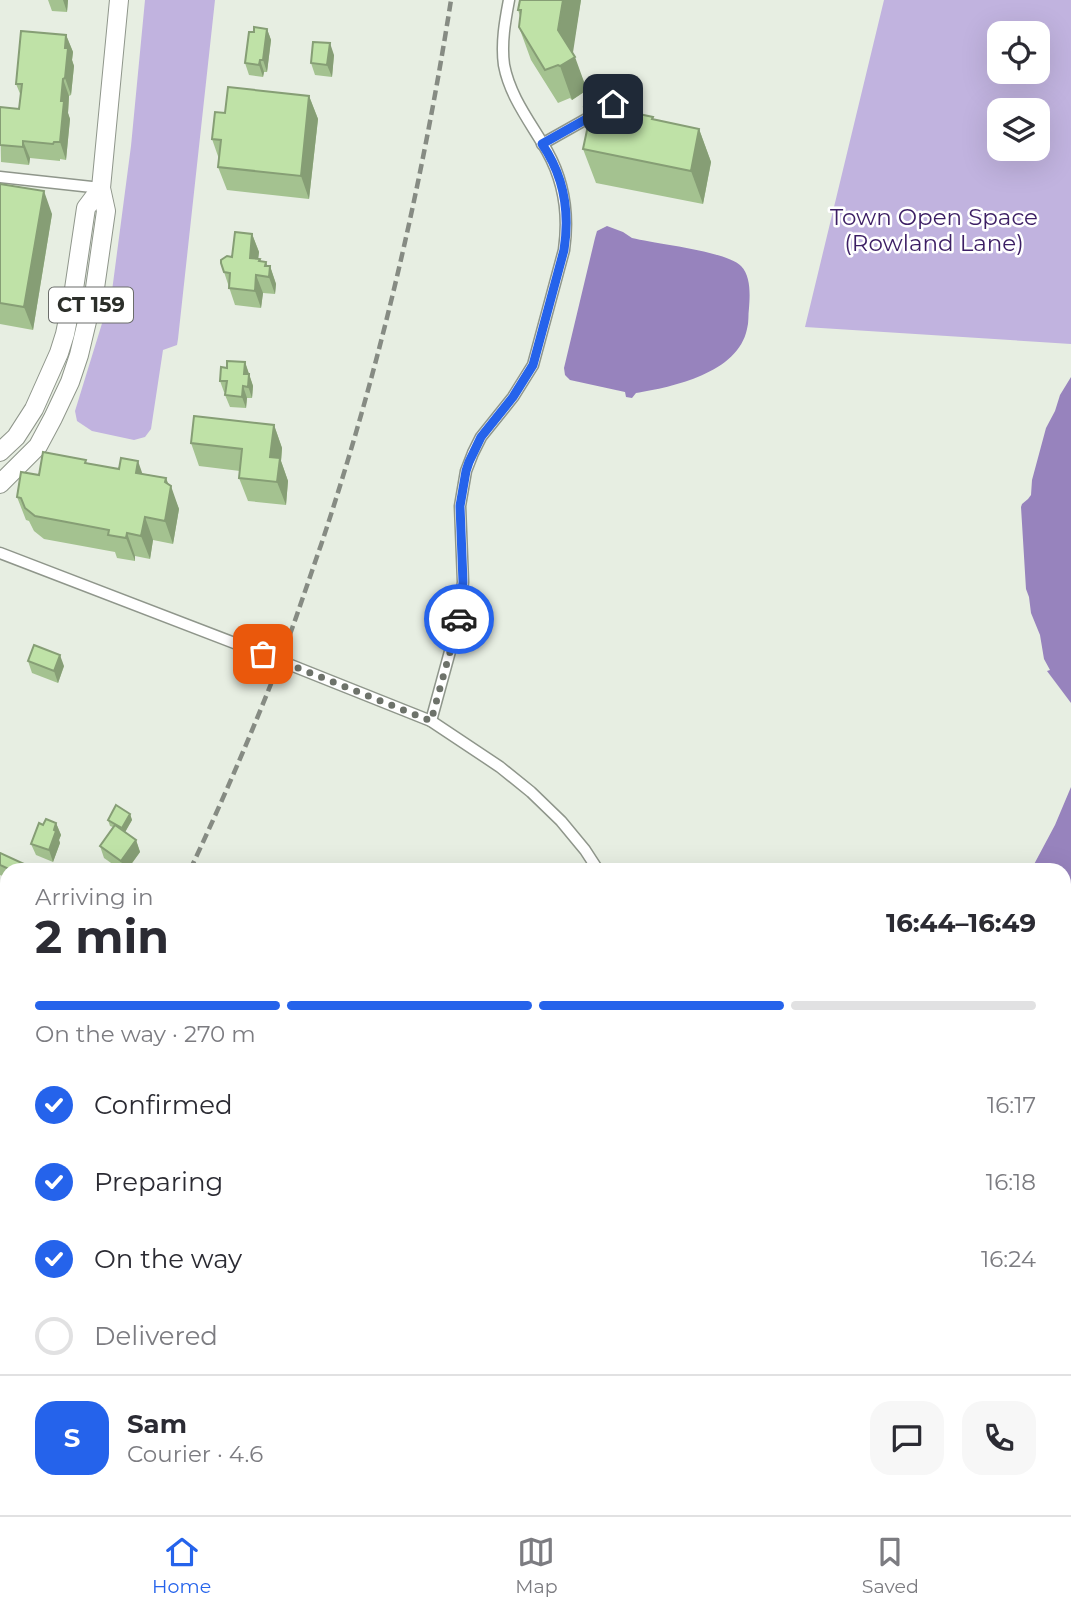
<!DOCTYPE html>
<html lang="en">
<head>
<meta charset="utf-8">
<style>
  :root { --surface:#fff; --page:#f7f7f7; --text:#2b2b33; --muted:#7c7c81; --line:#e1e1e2; --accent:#2563eb }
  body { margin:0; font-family:Montserrat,sans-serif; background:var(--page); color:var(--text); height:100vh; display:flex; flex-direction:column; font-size:26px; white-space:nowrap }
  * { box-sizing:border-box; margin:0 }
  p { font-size:23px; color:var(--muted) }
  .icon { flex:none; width:38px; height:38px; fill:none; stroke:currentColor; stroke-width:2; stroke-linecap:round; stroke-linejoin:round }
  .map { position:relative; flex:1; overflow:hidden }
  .sheet { position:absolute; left:0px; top:863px; width:1071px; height:653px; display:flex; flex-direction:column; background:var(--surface); border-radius:21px 21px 0 0; box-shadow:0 7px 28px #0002 }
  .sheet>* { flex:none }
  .tools { position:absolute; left:987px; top:21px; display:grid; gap:14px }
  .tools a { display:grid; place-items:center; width:63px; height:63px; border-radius:14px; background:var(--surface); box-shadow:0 7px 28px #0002; font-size:35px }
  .pin { position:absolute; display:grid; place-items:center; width:60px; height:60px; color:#fff; margin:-30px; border-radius:14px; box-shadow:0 4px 10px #0006 }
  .courier { position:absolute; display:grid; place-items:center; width:70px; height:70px; margin:-35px; border:5px solid #2563eb; border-radius:50%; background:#fff; color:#222; box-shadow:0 2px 9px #0007 }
  .head em { font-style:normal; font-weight:700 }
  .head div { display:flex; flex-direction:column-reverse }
  .head { display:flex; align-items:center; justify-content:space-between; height:119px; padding:0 35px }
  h1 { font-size:46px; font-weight:700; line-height:52px }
  .bar { display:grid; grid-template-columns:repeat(4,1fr); gap:10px 7px; align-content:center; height:84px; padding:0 35px }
  .bar i { height:9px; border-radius:5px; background:var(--line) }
  .bar .selected { background:var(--accent) }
  .bar p { grid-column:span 4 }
  .line { display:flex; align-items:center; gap:18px; padding:0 35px; border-top:2px solid var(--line) }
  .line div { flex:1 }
  .round { display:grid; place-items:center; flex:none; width:74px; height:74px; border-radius:21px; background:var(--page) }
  ol { padding:0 35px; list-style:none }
  li { display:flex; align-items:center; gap:21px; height:77px }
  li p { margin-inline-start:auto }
  li .icon { padding:7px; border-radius:50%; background:var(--accent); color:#fff; stroke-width:4 }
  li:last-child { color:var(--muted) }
  li i { width:38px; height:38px; border:4px solid var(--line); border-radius:50% }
  .tab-bar { display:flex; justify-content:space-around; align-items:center; height:98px; border-top:2px solid var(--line); background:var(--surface); font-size:19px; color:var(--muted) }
  .tab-bar a { display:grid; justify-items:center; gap:4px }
  .tab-bar .selected { color:var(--accent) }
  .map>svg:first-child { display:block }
  .green { fill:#c1b3df; fill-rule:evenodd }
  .water { fill:#9783bd }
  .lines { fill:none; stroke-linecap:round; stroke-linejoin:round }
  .minor-casing { stroke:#8f968b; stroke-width:13 }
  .primary-casing { stroke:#8f968b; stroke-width:20 }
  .minor { stroke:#fff; stroke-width:10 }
  .primary { stroke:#fff; stroke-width:18 }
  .rail { stroke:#868b83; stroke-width:4.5; stroke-dasharray:10 5; stroke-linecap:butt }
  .wall { fill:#a4c290 }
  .shaded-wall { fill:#869e75 }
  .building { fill:#bfe2a7; stroke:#869e75; stroke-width:2 }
  .done { stroke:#6d726a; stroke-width:7; stroke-dasharray:0 12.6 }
  .route { stroke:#2563eb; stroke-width:9 }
  .labels { text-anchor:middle; stroke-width:5; stroke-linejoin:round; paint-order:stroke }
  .shield { fill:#fff; stroke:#6b6d6a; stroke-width:2 }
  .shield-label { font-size:21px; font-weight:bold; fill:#2c2f2a }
  .park-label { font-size:23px; fill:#3c1e64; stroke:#fff }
</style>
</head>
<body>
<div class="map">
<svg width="1071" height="1515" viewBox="0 0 1071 1515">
  <rect width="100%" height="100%" fill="#e7eee2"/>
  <g class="green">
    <polygon points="145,0 215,0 178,339 177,345 163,350 151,429 145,437 134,440 92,431 77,421 75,411 112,291 131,146"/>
    <path d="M 884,0 L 1071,0 L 1071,344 L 805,327 ZM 999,33 L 1038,33 L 1038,72 L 999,72 ZM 999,110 L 1038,110 L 1038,149 L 999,149 Z"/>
    <polygon points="7,1470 7,1508 236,1509 232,1515 0,1515 0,1486"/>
  </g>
  <g class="water">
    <path d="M 607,226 L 623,232 L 632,238 C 656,244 726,251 741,266 C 751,276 750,295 749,308 C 748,315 749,322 747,329 C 738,373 673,387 636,393 L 632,398 L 626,397 L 625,392 L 570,380 L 565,375 L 564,368 L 595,238 L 597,231 Z"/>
    <polygon points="1071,377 1071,703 1047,671 1050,670 1044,659 1040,635 1031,613 1029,597 1026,589 1021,507 1022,504 1028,499 1031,495 1032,480 1046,428 1055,411 1060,395"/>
    <polygon points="1071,787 1071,1052 1064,1072 1064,870 1031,870 1055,825"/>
    <polygon points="1064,1272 1071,1280 1071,1385 1064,1380"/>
  </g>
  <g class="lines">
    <defs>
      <g id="minor">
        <polyline points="542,144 613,104"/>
        <polyline points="0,177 101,188"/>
        <polyline points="0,553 263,654 431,721 500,767 531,792 561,821 585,850 598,870"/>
        <path d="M 431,721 L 458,622 L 463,582 L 460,506 L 466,471 L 473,453 L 481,437 L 513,397 L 533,365 L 564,250 C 569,215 565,183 547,151 C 531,123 510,97 504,65 C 501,43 505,21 509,0"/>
        <polyline points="0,966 7,969"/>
        <polyline points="1064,1439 1071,1448"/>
        <polyline points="602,1515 605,1508"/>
        <polyline points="1069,1515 1071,1508"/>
      </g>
      <g id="primary">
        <polyline points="0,452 16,437 34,409 59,353 65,334 74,289 86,208 101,188"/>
        <polyline points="0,484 38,446 53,418 70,382 79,355 95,288 106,211 101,188 119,0"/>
      </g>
    </defs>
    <use href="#minor" class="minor-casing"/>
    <use href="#primary" class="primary-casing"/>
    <use href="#minor" class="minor"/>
    <use href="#primary" class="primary"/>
    <g class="rail">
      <path d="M 190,870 C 223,800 254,728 282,656 C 296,619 308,582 321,545 C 380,368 422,185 451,0"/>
      <polyline points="0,1315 7,1296"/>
      <polyline points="0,1343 7,1324"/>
    </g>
  </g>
  <g class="wall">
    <polygon points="48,0 68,0 67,12 52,11"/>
    <polygon points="520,0 581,0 572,53 587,90 572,100 570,98 558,103 531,60 519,27 520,16 518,10"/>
    <polygon points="267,29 271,40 267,72 264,72 263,77 249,75 245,63 254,32"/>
    <polygon points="66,35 73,52 72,60 74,66 71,95 69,96 68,113 70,119 66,160 60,159 60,161 30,158 29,165 1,162 0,107 19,109 21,96 16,84"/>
    <polygon points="334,55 332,77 315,75 311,63"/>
    <polygon points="309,96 318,119 309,199 227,190 218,167 219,159 212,139"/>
    <polygon points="584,107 639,117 653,117 654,120 699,129 711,162 703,204 596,183 583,149 589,120"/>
    <polygon points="0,184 52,214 33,330 0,324"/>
    <polygon points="252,234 259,252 258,259 261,261 266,262 267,266 270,266 276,284 275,294 263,293 261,308 235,305 221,263 232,257"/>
    <polygon points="245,362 253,386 252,398 247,398 246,408 230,407 225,395 226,393 224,392 220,381 227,368"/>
    <polygon points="274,425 282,448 281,461 288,481 286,505 248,501 239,478 240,471 199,466 191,443"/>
    <polygon points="87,463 166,478 179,509 173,544 153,540 150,559 135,556 135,561 117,558 115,552 44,539 34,531 29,521 26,520 17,497 39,475"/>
    <polygon points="28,661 64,666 58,683 32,673"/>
    <polygon points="130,814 132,820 125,832 136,840 140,852 127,870 121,870 104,858 100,846 113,827 110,826 108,820"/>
    <polygon points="56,823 61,835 59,840 60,843 53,862 36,855 31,844 43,825"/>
    <polygon points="0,853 37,870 7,870 7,878 0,875"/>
    <polygon points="842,1508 892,1508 892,1515 845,1515"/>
    <polygon points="975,1508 1005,1508 1005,1515 977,1515"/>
  </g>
  <g class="shaded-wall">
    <polygon points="63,0 68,0 67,12"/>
    <polygon points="563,0 581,0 572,59 575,57 587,90 572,100 560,66 558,30"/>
    <polygon points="267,29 271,40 267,72 263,60"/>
    <polygon points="66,35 73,52 72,60 74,66 71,95 65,78"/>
    <polygon points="330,43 334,55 332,77 327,65"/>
    <polygon points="260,60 264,72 263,77 259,65"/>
    <polygon points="63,79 69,96 68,113 70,119 66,160 60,142 61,101"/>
    <polygon points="309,96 318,119 309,199 301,176"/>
    <polygon points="699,129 711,162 703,204 691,171"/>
    <polygon points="23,141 30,158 29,165 23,147"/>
    <polygon points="44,191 52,214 33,330 24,307"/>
    <polygon points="252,234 259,252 256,275 250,258"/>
    <polygon points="266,262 269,272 270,266 276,284 275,294 265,266"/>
    <polygon points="256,275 263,293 261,308 255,291"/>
    <polygon points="245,362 253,386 252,398 244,374"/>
    <polygon points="243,386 247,398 246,408 242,397"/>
    <polygon points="274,425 282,448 281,461 288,481 286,505 277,482 270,457"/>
    <polygon points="138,461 146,484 136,473"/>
    <polygon points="166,478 170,491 171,486 179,509 173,544 165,521"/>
    <polygon points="145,517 153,540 150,559 141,536"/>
    <polygon points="127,533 135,556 135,561 126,538"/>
    <polygon points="60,655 64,666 58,683 54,671"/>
    <polygon points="130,814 132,820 124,834 122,828"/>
    <polygon points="56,823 61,835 59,840 60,843 53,862 49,850"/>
    <polygon points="136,840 140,852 127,870 124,870 121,861"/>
    <polygon points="676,1508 685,1508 684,1515 675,1515"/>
    <polygon points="887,1508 892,1508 892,1515 890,1515"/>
    <rect x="998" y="1508" width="7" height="7"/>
  </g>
  <g class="building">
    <polygon points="520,0 563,0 558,30 575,57 560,66 558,65 545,70 519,27 521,10 518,10"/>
    <polygon points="254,27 267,29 263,60 260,60 259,65 245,63 249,32 254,32"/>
    <polygon points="21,31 66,35 65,48 68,48 65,78 63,79 61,101 64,101 60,142 54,142 53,144 23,141 23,147 0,145 0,107 19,109 22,84 16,84"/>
    <polygon points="313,42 330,43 327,65 311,63"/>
    <polygon points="228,87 309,96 301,176 218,167 221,140 212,139 215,112 225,113"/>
    <polygon points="600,98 607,110 639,117 639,114 653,117 652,119 699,129 691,171 583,149 590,116 584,107"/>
    <polygon points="0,184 44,191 24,307 0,303"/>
    <polygon points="235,232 252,234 250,258 260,259 259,261 266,262 265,266 270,266 269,277 256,275 255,291 229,288 230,273 224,272 221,263 221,260 227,256 232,257"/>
    <polygon points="227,361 245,362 244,374 249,374 248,387 243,386 242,397 225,395 227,381 220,381 221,367 227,368"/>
    <polygon points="194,416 274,425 270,457 280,458 277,482 239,478 242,449 191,443"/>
    <polygon points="43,452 86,460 85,463 119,469 121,458 138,461 136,473 166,478 165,482 171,486 165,521 145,517 141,536 127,533 126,538 108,535 109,530 35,516 25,508 21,498 17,497 21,472 39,475"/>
    <polygon points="34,645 60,655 54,671 28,661"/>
    <polygon points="116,805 130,814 122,828 108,820"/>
    <polygon points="46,819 56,823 54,830 56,831 49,850 31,844 39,823 43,825"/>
    <polygon points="115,825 136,840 121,861 100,846"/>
    <polygon points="0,853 37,870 11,870 0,865"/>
    <polygon points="650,1508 676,1508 675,1515 649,1515"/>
    <polygon points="982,1508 998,1508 998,1515 982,1514"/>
  </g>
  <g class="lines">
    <polyline class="done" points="263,654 431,721 459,619"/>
    <path class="route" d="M 459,619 L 463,582 L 460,506 L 466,471 L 469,462 L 481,437 L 513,397 L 533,365 L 564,250 C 570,212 564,176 542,144 L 613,104"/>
  </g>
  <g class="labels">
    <rect class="shield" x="49" y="287.5" width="84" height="35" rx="5"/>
    <g class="shield-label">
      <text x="91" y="312">CT 159</text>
    </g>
    <g class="park-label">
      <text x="934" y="225">Town Open Space<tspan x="934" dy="26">(Rowland Lane)</tspan></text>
    </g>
  </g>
</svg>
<div class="tools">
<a><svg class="icon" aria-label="locate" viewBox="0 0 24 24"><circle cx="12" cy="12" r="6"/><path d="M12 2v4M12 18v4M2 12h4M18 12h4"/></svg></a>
<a><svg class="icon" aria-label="layers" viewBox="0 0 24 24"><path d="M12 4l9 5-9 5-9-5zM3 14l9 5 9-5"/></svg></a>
</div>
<div class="pin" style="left:263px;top:654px;background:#ea580c"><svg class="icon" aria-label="bag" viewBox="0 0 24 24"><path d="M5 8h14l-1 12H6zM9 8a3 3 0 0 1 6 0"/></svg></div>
<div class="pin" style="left:613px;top:104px;background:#1f2937"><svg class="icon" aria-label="home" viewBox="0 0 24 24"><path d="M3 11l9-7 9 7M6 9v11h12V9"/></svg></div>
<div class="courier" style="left:459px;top:619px"><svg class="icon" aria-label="car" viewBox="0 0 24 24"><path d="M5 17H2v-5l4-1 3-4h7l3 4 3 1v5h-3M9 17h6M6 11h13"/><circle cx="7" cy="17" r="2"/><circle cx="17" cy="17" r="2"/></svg></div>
<section class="sheet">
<div class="head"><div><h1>2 min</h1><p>Arriving in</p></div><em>16:44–16:49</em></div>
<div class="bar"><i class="selected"></i><i class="selected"></i><i class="selected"></i><i></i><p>On the way · 270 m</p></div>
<ol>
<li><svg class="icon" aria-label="check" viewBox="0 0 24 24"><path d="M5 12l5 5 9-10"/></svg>Confirmed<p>16:17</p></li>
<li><svg class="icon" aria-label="check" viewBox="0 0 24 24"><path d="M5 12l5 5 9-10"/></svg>Preparing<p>16:18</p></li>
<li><svg class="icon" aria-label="check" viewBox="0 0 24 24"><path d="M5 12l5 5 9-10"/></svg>On the way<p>16:24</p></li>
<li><i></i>Delivered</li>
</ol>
<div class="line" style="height:126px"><b class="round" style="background:var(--accent);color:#fff">S</b><div><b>Sam</b><p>Courier · 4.6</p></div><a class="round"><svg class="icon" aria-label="chat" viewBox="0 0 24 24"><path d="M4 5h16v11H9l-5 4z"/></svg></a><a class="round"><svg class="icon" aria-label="phone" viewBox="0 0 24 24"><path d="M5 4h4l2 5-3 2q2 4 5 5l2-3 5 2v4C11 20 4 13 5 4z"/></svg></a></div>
</section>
</div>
<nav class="tab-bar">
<a class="selected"><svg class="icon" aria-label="home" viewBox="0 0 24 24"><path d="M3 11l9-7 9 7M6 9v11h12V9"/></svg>Home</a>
<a><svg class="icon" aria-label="map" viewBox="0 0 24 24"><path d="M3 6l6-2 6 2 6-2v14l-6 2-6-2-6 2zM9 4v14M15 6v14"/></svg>Map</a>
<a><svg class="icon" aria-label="saved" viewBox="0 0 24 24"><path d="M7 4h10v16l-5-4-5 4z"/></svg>Saved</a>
</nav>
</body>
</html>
